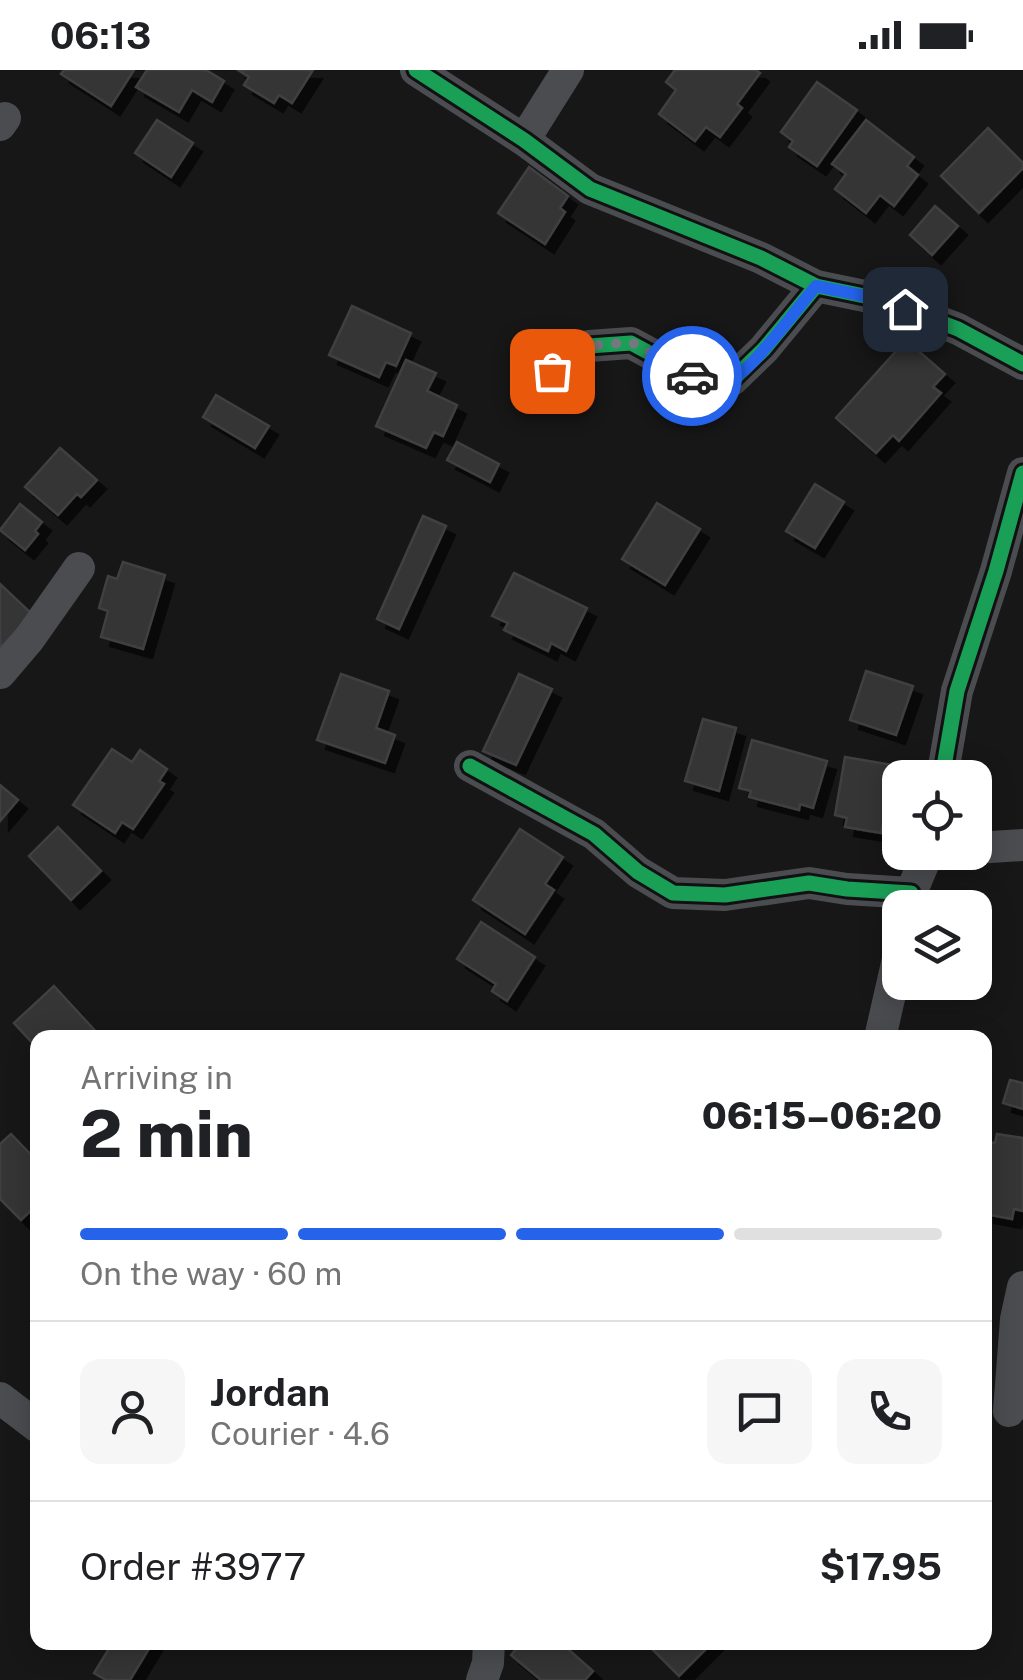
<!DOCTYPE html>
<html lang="en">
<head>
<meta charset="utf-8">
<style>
  :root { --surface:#fff; --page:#f6f6f6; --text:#202124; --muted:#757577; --line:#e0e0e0; --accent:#2563eb }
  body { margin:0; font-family:"Public Sans",sans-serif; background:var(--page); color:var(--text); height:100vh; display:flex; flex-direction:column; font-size:38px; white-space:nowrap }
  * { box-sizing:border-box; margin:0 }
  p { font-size:32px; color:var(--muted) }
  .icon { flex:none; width:55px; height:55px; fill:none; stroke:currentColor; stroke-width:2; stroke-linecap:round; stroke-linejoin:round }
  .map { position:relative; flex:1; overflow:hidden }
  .details { position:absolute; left:30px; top:960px; width:962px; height:620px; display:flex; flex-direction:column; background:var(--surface); border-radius:20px; box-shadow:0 5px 25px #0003 }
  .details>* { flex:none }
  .fabs { position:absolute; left:882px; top:690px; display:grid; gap:20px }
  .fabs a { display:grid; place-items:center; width:110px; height:110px; border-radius:20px; background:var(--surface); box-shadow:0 5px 25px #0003; font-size:50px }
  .pin { position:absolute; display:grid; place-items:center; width:85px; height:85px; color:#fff; margin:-42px; border-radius:20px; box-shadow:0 5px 15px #0006 }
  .courier { position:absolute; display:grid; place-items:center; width:100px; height:100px; margin:-50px; border:8px solid #2563eb; border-radius:50%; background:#fff; color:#222; box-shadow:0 2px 12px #0007 }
  .headline em { font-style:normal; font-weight:800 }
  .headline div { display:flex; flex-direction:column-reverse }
  .headline { display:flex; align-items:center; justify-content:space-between; height:170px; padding:0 50px }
  h1 { font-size:65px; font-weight:800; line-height:75px }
  .bar { display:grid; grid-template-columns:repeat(4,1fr); gap:15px 10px; align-content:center; height:120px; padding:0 50px }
  .bar i { height:12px; border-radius:8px; background:var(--line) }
  .bar .active { background:var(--accent) }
  .bar p { grid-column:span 4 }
  .line { display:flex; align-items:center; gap:25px; padding:0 50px; border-top:2px solid var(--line) }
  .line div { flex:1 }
  .round { display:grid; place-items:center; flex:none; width:105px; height:105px; border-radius:20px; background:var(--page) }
  .status { display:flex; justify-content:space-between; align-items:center; height:70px; padding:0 50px; background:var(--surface); direction:ltr }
  .status svg { height:28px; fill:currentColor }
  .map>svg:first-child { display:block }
  .building { fill:#353536; stroke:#3f4043; stroke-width:2.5; filter:url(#shadow) }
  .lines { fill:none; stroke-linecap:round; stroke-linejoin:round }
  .minor { stroke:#4b4c50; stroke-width:32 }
  .cycleway-casing { stroke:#111113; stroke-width:21 }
  .cycleway { stroke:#1a9f57; stroke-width:15 }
  .done { stroke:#757880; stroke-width:10; stroke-dasharray:0 18 }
  .route { stroke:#2563eb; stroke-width:12 }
</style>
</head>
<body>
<div class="status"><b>06:13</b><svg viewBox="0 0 49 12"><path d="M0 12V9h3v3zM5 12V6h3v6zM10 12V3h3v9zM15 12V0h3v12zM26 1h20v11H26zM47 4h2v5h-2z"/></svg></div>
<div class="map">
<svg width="1023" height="1610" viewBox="0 0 1023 1610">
  <defs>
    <filter id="shadow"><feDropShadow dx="9" dy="9" stdDeviation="0" flood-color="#0009"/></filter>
  </defs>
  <rect width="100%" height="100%" fill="#171717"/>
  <g class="building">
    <polygon points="64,0 134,0 111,36 61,4"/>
    <polygon points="147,0 206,0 224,11 212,32 192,20 179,42 136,17"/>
    <polygon points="238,0 313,0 292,33 279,25 274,33 244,15 249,7"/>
    <polygon points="675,0 756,0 760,3 737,34 742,38 720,67 706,57 695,71 659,44 676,20 666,12"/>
    <polygon points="817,12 857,40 817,96 789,77 793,71 781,62"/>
    <polygon points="157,50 193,73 171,107 135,83"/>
    <polygon points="866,50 914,87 907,96 918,105 894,136 880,125 866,143 835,119 846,104 832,94"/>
    <polygon points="988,58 1023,93 1023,98 979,143 941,106"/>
    <polygon points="529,97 568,126 560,138 565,142 545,174 498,143"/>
    <polygon points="935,136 958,156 932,185 910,165"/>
    <polygon points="352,236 411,263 396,296 386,292 379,307 329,285"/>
    <polygon points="906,270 945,304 933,317 941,323 899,371 893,365 876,383 836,348"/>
    <polygon points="406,290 436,303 427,321 457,335 443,366 434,362 426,378 376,356"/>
    <polygon points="216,325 269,356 255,378 203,347"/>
    <polygon points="457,372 499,394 490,412 447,390"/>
    <polygon points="60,378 97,410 81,427 77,424 58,445 25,417"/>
    <polygon points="815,414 844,432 815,478 786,461"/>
    <polygon points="657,433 700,459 665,515 622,489"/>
    <polygon points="20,434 42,452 35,461 38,464 25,480 0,460"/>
    <polygon points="423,446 446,456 399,559 377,549"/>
    <polygon points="123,492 165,505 143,579 101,567 108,541 99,538 108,506 117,509"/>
    <polygon points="514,503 587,538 566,581 551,573 548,581 504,560 508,553 492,546"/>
    <polygon points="0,514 32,544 0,578"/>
    <polygon points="866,601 913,616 896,665 850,650"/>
    <polygon points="341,604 389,621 376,658 395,665 385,693 317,670"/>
    <polygon points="519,604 552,619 516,695 483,681"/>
    <polygon points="703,649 736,658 719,721 685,711"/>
    <polygon points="752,670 827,691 813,738 800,734 799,740 749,727 751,721 739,718"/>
    <polygon points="112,679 132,692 140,680 167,699 159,711 164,714 133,759 122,752 115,763 73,735"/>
    <polygon points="845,687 904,697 902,708 900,708 900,757 883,753 881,763 845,757 847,748 835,745"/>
    <polygon points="0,715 18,730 0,751"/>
    <polygon points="58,757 101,801 71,830 29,786"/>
    <polygon points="520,759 563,787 545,814 554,820 525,864 473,830"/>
    <polygon points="481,852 535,887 507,931 492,921 496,914 457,889"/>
    <polygon points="54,916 99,965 96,968 38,968 38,979 14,953"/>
    <polygon points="1010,1010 1023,1013 1023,1039 1003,1033"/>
    <polygon points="11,1064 38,1092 38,1134 21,1150 0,1129 0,1074"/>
    <polygon points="997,1064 1023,1068 1023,1141 1014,1139 1012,1149 985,1144 985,1071 995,1073"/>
    <polygon points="113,1572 153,1572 130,1610 106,1610 94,1603"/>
    <polygon points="522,1572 560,1572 593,1601 585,1610 541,1610 511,1585"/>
    <polygon points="645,1572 713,1572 679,1606"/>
  </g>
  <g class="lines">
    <g class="minor">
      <polyline points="416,0 524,70 590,119 761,188 816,216 879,229 958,259 1023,294"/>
      <polyline points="0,55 5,48"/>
      <polyline points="524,70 568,0"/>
      <polyline points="552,301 589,276 631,273 707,314 732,310 764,279 816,216"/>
      <polyline points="0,603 29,569 79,498"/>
      <polyline points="470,696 594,764 638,802 673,823 725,825 809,813 847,819 911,823"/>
      <polyline points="942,708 957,621 996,501 1023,403"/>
      <polyline points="975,778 1023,775"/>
      <polyline points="908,838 911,823 928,782"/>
      <polyline points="880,968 900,880"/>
      <polyline points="0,1328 38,1357"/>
      <polyline points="1009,1341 1016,1249 1023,1217"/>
      <polyline points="482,1610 488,1593 489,1572"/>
    </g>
    <defs>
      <g id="cycleway">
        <polyline points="416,0 524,70 590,119 761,188 816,216 879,229 958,259 1023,294"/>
        <polyline points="552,301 589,276 631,273 707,314 732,310 764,279 816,216"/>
        <polyline points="470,696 594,764 638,802 673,823 725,825 809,813 847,819 911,823"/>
        <polyline points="942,708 957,621 996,501 1023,403"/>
      </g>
    </defs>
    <use href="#cycleway" class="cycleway-casing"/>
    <use href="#cycleway" class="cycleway"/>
  </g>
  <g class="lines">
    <polyline class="done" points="552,301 589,276 631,272 692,306"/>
    <path class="route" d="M 692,306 C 704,312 716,316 730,310 C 750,303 800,235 816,216 L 879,229 L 905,239"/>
  </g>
</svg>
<div class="fabs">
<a><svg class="icon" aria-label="locate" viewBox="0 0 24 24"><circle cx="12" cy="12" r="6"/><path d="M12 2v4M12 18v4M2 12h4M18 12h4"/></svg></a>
<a><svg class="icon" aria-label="layers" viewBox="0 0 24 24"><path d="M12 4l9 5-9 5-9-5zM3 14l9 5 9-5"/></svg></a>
</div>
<div class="pin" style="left:552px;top:301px;background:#ea580c"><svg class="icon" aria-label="bag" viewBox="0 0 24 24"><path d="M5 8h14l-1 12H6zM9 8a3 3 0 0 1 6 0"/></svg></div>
<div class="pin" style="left:905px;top:239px;background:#1f2937"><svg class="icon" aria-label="home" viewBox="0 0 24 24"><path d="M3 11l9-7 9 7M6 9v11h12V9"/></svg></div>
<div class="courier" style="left:692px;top:306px"><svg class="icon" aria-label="car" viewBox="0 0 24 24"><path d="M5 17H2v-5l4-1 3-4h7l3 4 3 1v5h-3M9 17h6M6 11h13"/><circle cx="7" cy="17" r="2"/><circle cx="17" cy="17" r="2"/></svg></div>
<section class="details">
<div class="headline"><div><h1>2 min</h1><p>Arriving in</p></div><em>06:15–06:20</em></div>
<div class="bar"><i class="active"></i><i class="active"></i><i class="active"></i><i></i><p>On the way · 60 m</p></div>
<div class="line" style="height:180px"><a class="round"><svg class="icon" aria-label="person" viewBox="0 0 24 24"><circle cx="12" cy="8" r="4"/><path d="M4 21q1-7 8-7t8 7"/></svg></a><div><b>Jordan</b><p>Courier · 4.6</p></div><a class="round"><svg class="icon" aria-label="chat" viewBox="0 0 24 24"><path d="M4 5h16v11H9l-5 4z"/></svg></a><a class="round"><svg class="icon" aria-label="phone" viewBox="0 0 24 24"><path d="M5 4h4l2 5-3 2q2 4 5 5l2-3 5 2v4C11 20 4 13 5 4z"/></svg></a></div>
<div class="line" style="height:130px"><div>Order #3977</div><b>$17.95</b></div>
</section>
</div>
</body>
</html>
